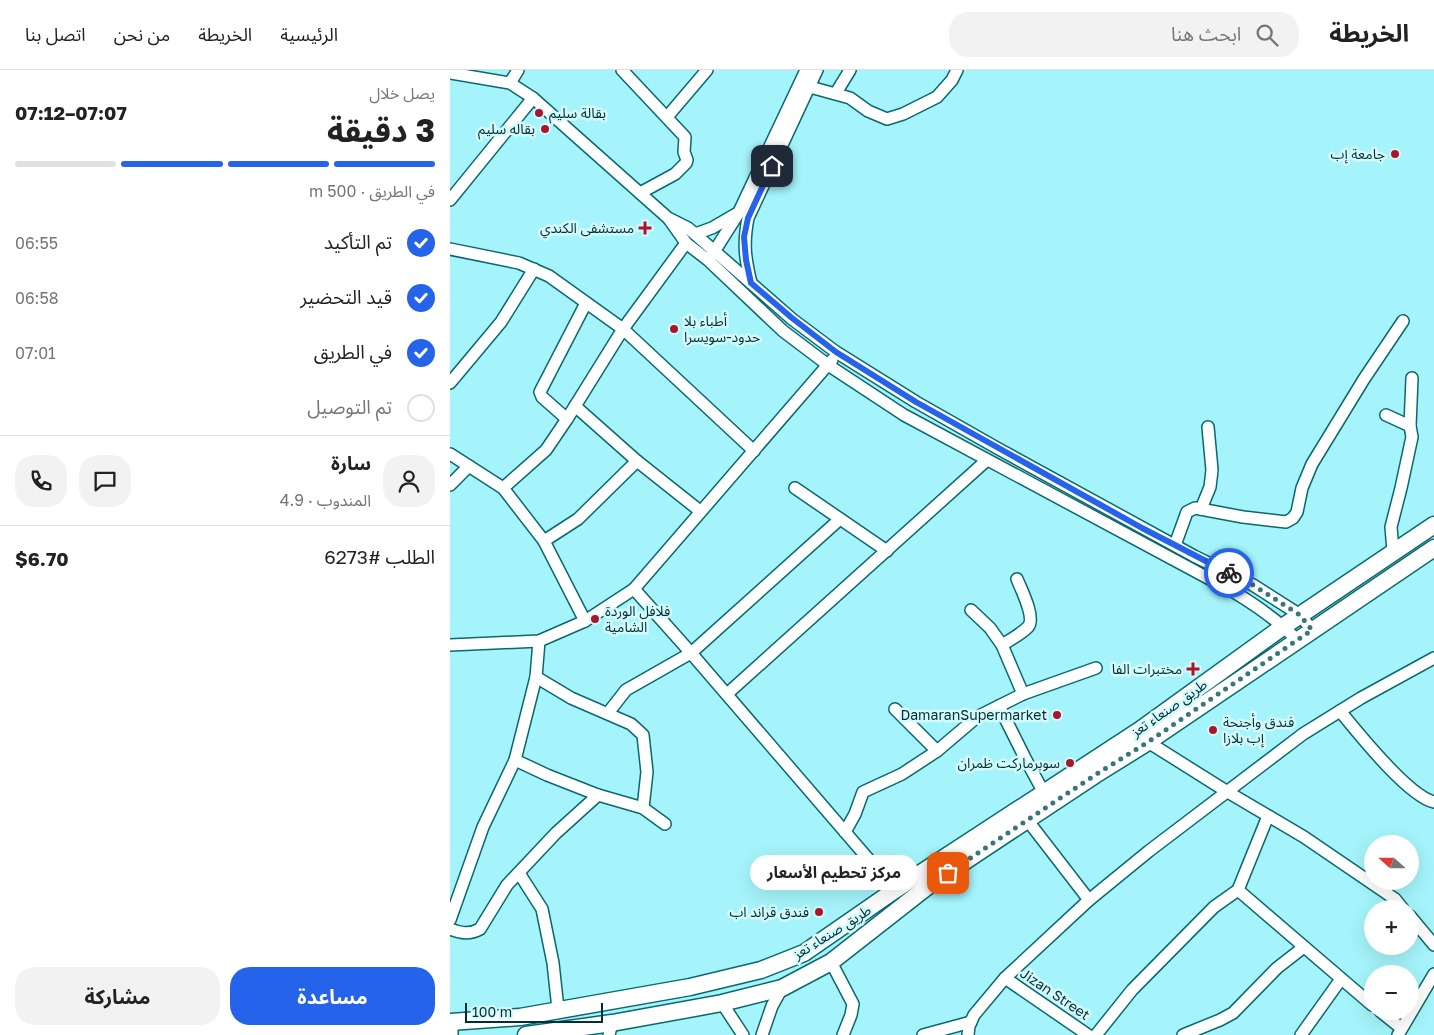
<!DOCTYPE html>
<html lang="ar">
<head>
<meta charset="utf-8">
<style>
  :root { --surface:#fff; --page:#f2f2f2; --text:#222; --muted:#767676; --line:#e0e0e0; --accent:#2563eb }
  body { margin:0; font-family:"Golos Text","Noto Sans Arabic",sans-serif; background:var(--page); color:var(--text); direction:rtl; height:100vh; display:flex; flex-direction:column; font-size:19px; white-space:nowrap }
  * { box-sizing:border-box; margin:0 }
  p { font-size:16px; color:var(--muted) }
  .icon { flex:none; width:28px; height:28px; fill:none; stroke:currentColor; stroke-width:2; stroke-linecap:round; stroke-linejoin:round }
  .map { position:relative; flex:1; overflow:hidden; direction:ltr }
  .panel { display:flex; flex-direction:column; background:var(--surface); width:450px }
  .panel>* { flex:none }
  .needle { width:32px; rotate:291deg }
  .buttons { position:absolute; left:914px; top:765px; display:grid; gap:10px }
  .buttons a { display:grid; place-items:center; width:55px; height:55px; border-radius:50%; background:var(--surface); box-shadow:0 5px 20px #0002; font-size:25px }
  .scale { position:absolute; left:15px; bottom:12px; width:138px; box-sizing:border-box; padding-left:5px; border:2px solid #003034; border-top:0; font-size:14px; line-height:18px; white-space:nowrap; color:#003034; -webkit-text-stroke:4px #d5fafd; paint-order:stroke }
  .pin { position:absolute; display:grid; place-items:center; width:42px; height:42px; color:#fff; margin:-21px; border-radius:10px; box-shadow:0 2px 8px #0006 }
  .courier { position:absolute; display:grid; place-items:center; width:50px; height:50px; margin:-25px; border:4px solid #2563eb; border-radius:50%; background:#fff; color:#222; box-shadow:0 1px 6px #0007 }
  .bubble { position:absolute; height:35px; border-radius:18px; background:var(--surface); box-shadow:0 5px 20px #0002; font-size:16px; font-weight:700; line-height:35px; text-align:center; direction:rtl }
  .headline em { font-style:normal; font-weight:700 }
  .headline div { display:flex; flex-direction:column-reverse }
  .headline { display:flex; align-items:center; justify-content:space-between; height:85px; padding:0 15px }
  h1 { font-size:32px; font-weight:700; line-height:38px }
  .bar { display:grid; grid-template-columns:repeat(4,1fr); gap:8px 5px; align-content:center; height:60px; padding:0 15px }
  .bar i { height:6px; border-radius:4px; background:var(--line) }
  .bar .current { background:var(--accent) }
  .bar p { grid-column:span 4 }
  .line { display:flex; align-items:center; gap:12px; padding:0 15px; border-top:1px solid var(--line) }
  .line div { flex:1 }
  .round { display:grid; place-items:center; flex:none; width:52px; height:52px; border-radius:20px; background:var(--page) }
  ol { padding:0 15px; list-style:none }
  li { display:flex; align-items:center; gap:15px; height:55px }
  li p { margin-inline-start:auto }
  li .icon { padding:5px; border-radius:50%; background:var(--accent); color:#fff; stroke-width:4 }
  li:last-child { color:var(--muted) }
  li i { width:28px; height:28px; border:2px solid var(--line); border-radius:50% }
  .cta { display:flex; gap:10px; margin-top:auto; padding:10px 15px }
  .cta a { flex:1; height:58px; border-radius:20px; background:var(--accent); color:#fff; font-size:20px; font-weight:700; line-height:58px; text-align:center }
  .cta a+a { background:var(--page); color:var(--text) }
  header { display:flex; align-items:center; gap:30px; box-sizing:border-box; height:70px; padding:0 25px; background:var(--surface); border-bottom:1px solid var(--line) }
  header strong { font-size:24px }
  nav { display:flex; gap:28px; margin-inline-start:auto; font-size:18px }
  .search { width:350px; height:45px; background:var(--page); display:flex; align-items:center; gap:12px; box-sizing:border-box; padding:0 18px; border-radius:20px; color:var(--muted); font-size:19px }
  main { display:flex; flex:1; min-height:0 }
  .map>svg:first-child { display:block }
  .lines { fill:none; stroke-linecap:round; stroke-linejoin:round }
  .minor-casing { stroke:#0a686e; stroke-width:14 }
  .highway-casing { stroke:#0a686e; stroke-width:19 }
  .minor { stroke:#fff; stroke-width:11 }
  .highway { stroke:#fff; stroke-width:16 }
  .done { stroke:#3a757a; stroke-width:5; stroke-dasharray:0 9 }
  .route { stroke:#2563eb; stroke-width:6 }
  .poi-dot { fill:#aa1529; stroke:#d5fafd; stroke-width:2 }
  .labels { text-anchor:middle; stroke-width:5; stroke-linejoin:round; paint-order:stroke }
  .poi-label { font-size:14px; fill:#003034; stroke:#d5fafd; text-anchor:end }
  .street-label { font-size:14px; fill:#003034; stroke:#d5fafd }
</style>
</head>
<body>
<header>
<strong>الخريطة</strong>
<div class="search"><svg class="icon" aria-label="search" viewBox="0 0 24 24"><circle cx="10" cy="10" r="6"/><path d="M15 15l6 6"/></svg>ابحث هنا</div>
<nav><a>الرئيسية</a><a>الخريطة</a><a>من نحن</a><a>اتصل بنا</a></nav>
</header>
<main>
<div class="map">
<svg width="984" height="965" viewBox="0 0 984 965">
  <rect width="100%" height="100%" fill="#a5f4fb"/>
  <g class="lines">
    <defs>
      <g id="minor">
        <polyline points="172,0 235,67 234,82 237,90 236,93 225,104 190,123"/>
        <polyline points="0,3 60,13 83,28 218,148 238,158 342,249 386,282 466,332 547,378 744,486 803,515 850,545 862,560"/>
        <polyline points="60,13 68,0"/>
        <polyline points="360,17 400,28 418,41 437,49 453,44 487,27 502,10 507,0"/>
        <polyline points="386,23 400,0"/>
        <polyline points="217,47 257,0"/>
        <polyline points="0,130 83,28"/>
        <path d="M 219,149 L 236,173 L 258,190 L 333,261 L 378,295 L 454,345 L 784,522 C 807,536 829,551 847,570"/>
        <polyline points="245,164 262,158 286,144"/>
        <polyline points="0,179 69,193 99,206 173,259 304,381"/>
        <polyline points="262,185 288,144 356,0"/>
        <path d="M 301,213 C 295,188 293,174 298,148 L 367,0"/>
        <polyline points="0,313 51,252 84,199"/>
        <polyline points="125,336 187,391 250,441"/>
        <polyline points="936,345 960,356"/>
        <polyline points="117,349 92,327 90,322 136,233"/>
        <polyline points="0,384 53,418 94,471 128,449 187,391"/>
        <polyline points="0,415 19,396"/>
        <polyline points="53,418 96,380 117,349 173,259 236,173"/>
        <polyline points="345,418 437,481"/>
        <polyline points="751,439 760,417 762,400 758,357"/>
        <polyline points="94,471 135,551"/>
        <polyline points="725,475 737,442 745,438 793,447 836,452 843,448 847,442 852,418 862,394 914,309 953,251"/>
        <polyline points="943,481 941,457 951,418 962,367 960,356 962,308"/>
        <polyline points="184,519 241,583 445,820"/>
        <polyline points="521,540 540,558 552,575 573,624"/>
        <polyline points="0,575 89,571 135,551 184,519 382,290"/>
        <path d="M 552,575 C 560,570 571,564 578,557 C 586,548 571,519 567,509"/>
        <polyline points="86,607 121,628 181,654 193,665 197,702 193,738"/>
        <polyline points="277,624 537,390"/>
        <polyline points="549,636 573,624 646,598"/>
        <polyline points="445,639 487,681"/>
        <path d="M 890,641 C 908,663 958,726 984,732"/>
        <polyline points="158,643 176,620 241,583 390,449"/>
        <polyline points="698,672 776,721 854,767 945,829 953,839"/>
        <polyline points="65,690 97,705 148,725 193,738 215,754"/>
        <polyline points="818,746 788,820 922,935"/>
        <polyline points="578,751 639,830"/>
        <polyline points="395,762 405,744 413,722 452,704 487,681 527,647 549,636 575,688 594,723"/>
        <polyline points="69,803 92,839 103,893 108,939"/>
        <polyline points="960,846 984,875"/>
        <polyline points="0,850 33,757 65,690 86,607 89,571"/>
        <path d="M 0,859 C 11,863 19,865 30,859 L 57,815 L 106,763 L 148,725"/>
        <polyline points="381,892 403,934 401,945 393,965"/>
        <polyline points="555,908 638,965"/>
        <polyline points="272,933 293,965"/>
        <polyline points="930,941 951,958"/>
        <polyline points="2,965 2,952"/>
        <polyline points="159,965 162,953"/>
        <polyline points="312,965 322,936 332,918"/>
        <polyline points="473,965 521,952"/>
        <polyline points="518,965 519,956 524,945 555,908 639,830 699,781 853,664 911,628 984,588"/>
        <polyline points="646,965 682,920 764,837 788,820"/>
        <polyline points="733,965 770,950 783,943 827,898 854,877"/>
        <polyline points="851,965 891,909"/>
        <polyline points="948,965 984,904"/>
      </g>
      <g id="highway">
        <polyline points="0,952 70,947 240,917 311,900 354,883 445,820 690,660 834,556 984,455"/>
        <polyline points="76,965 162,953 272,933 332,918 381,892 482,813 645,705 698,672 984,478"/>
      </g>
    </defs>
    <use href="#minor" class="minor-casing"/>
    <use href="#highway" class="highway-casing"/>
    <use href="#minor" class="minor"/>
    <use href="#highway" class="highway"/>
  </g>
  <g class="lines">
    <polyline class="done" points="498,803 645,705 698,672 862,560 850,545 803,515 779,503"/>
    <polyline class="route" points="322,96 298,148 294,167 296,190 301,213 342,248 386,282 466,332 692,458 779,503"/>
  </g>
  <g class="poi-dot">
    <circle cx="89" cy="43" r="5"/>
    <circle cx="95" cy="59" r="5"/>
    <circle cx="945" cy="84" r="5"/>
    <path d="M192.5 150.5h5v5h5v5h-5v5h-5v-5h-5v-5h5z"/>
    <circle cx="224" cy="259" r="5"/>
    <circle cx="145" cy="549" r="5"/>
    <path d="M740.5 591.5h5v5h5v5h-5v5h-5v-5h-5v-5h5z"/>
    <circle cx="607" cy="645" r="5"/>
    <circle cx="763" cy="660" r="5"/>
    <circle cx="620" cy="693" r="5"/>
    <circle cx="369" cy="842" r="5"/>
  </g>
  <g class="labels">
    <g class="poi-label">
      <text x="99" y="48" text-anchor="start">بقالة سليم</text>
      <text x="85" y="64">بقاله سليم</text>
      <text x="935" y="89">جامعة إب</text>
      <text x="184" y="163">مستشفى الكندي</text>
      <text x="234" y="256" text-anchor="start">أطباء بلا<tspan x="234" dy="16">حدود-سويسرا</tspan></text>
      <text x="155" y="546" text-anchor="start">فلافل الوردة<tspan x="155" dy="16">الشامية</tspan></text>
      <text x="732" y="604">مختبرات الفا</text>
      <text x="597" y="650">DamaranSupermarket</text>
      <text x="773" y="657" text-anchor="start">فندق وأجنحة<tspan x="773" dy="16">إب بلازا</tspan></text>
      <text x="610" y="698">سوبرماركت ظمران</text>
      <text x="359" y="847">فندق قراند اب</text>
    </g>
    <g class="street-label">
      <text transform="translate(719 638) rotate(-35)" y="5">طريق صنعاء تعز</text>
      <text transform="translate(382 862) rotate(-32)" y="5">طريق صنعاء تعز</text>
      <text transform="translate(605 924) rotate(34)" y="5">Jizan Street</text>
    </g>
  </g>
</svg>
<div class="buttons">
<a><svg class="needle" viewBox="-14 -14 28 28"><path d="M0-13l5 13h-10z" fill="#e53935"/><path d="M0 13l5-13h-10z" fill="#767676"/></svg></a>
<a>+</a>
<a>−</a>
</div>
<div class="scale">100 m</div>
<div class="pin" style="left:498px;top:803px;background:#ea580c"><svg class="icon" aria-label="bag" viewBox="0 0 24 24"><path d="M5 8h14l-1 12H6zM9 8a3 3 0 0 1 6 0"/></svg></div>
<div class="pin" style="left:322px;top:96px;background:#1f2937"><svg class="icon" aria-label="home" viewBox="0 0 24 24"><path d="M3 11l9-7 9 7M6 9v11h12V9"/></svg></div>
<div class="courier" style="left:779px;top:503px"><svg class="icon" aria-label="bike" viewBox="0 0 24 24"><circle cx="6" cy="16" r="4"/><circle cx="18" cy="16" r="4"/><path d="M6 16l4-8h5l3 8M10 8l3 8H6M13 5h3"/></svg></div>
<div class="bubble" style="left:300px;top:785px;width:168px">مركز تحطيم الأسعار</div>
</div>
<section class="panel">
<div class="headline"><div><h1>3 دقيقة</h1><p>يصل خلال</p></div><em>07:07–07:12</em></div>
<div class="bar"><i class="current"></i><i class="current"></i><i class="current"></i><i></i><p>في الطريق · 500 m</p></div>
<ol>
<li><svg class="icon" aria-label="check" viewBox="0 0 24 24"><path d="M5 12l5 5 9-10"/></svg>تم التأكيد<p>06:55</p></li>
<li><svg class="icon" aria-label="check" viewBox="0 0 24 24"><path d="M5 12l5 5 9-10"/></svg>قيد التحضير<p>06:58</p></li>
<li><svg class="icon" aria-label="check" viewBox="0 0 24 24"><path d="M5 12l5 5 9-10"/></svg>في الطريق<p>07:01</p></li>
<li><i></i>تم التوصيل</li>
</ol>
<div class="line" style="height:90px"><a class="round"><svg class="icon" aria-label="person" viewBox="0 0 24 24"><circle cx="12" cy="8" r="4"/><path d="M4 21q1-7 8-7t8 7"/></svg></a><div><b>سارة</b><p>المندوب · 4.9</p></div><a class="round"><svg class="icon" aria-label="chat" viewBox="0 0 24 24"><path d="M4 5h16v11H9l-5 4z"/></svg></a><a class="round"><svg class="icon" aria-label="phone" viewBox="0 0 24 24"><path d="M5 4h4l2 5-3 2q2 4 5 5l2-3 5 2v4C11 20 4 13 5 4z"/></svg></a></div>
<div class="line" style="height:65px"><div>الطلب #6273</div><b>$6.70</b></div>
<div class="cta"><a>مساعدة</a><a>مشاركة</a></div>
</section>
</main>
</body>
</html>
